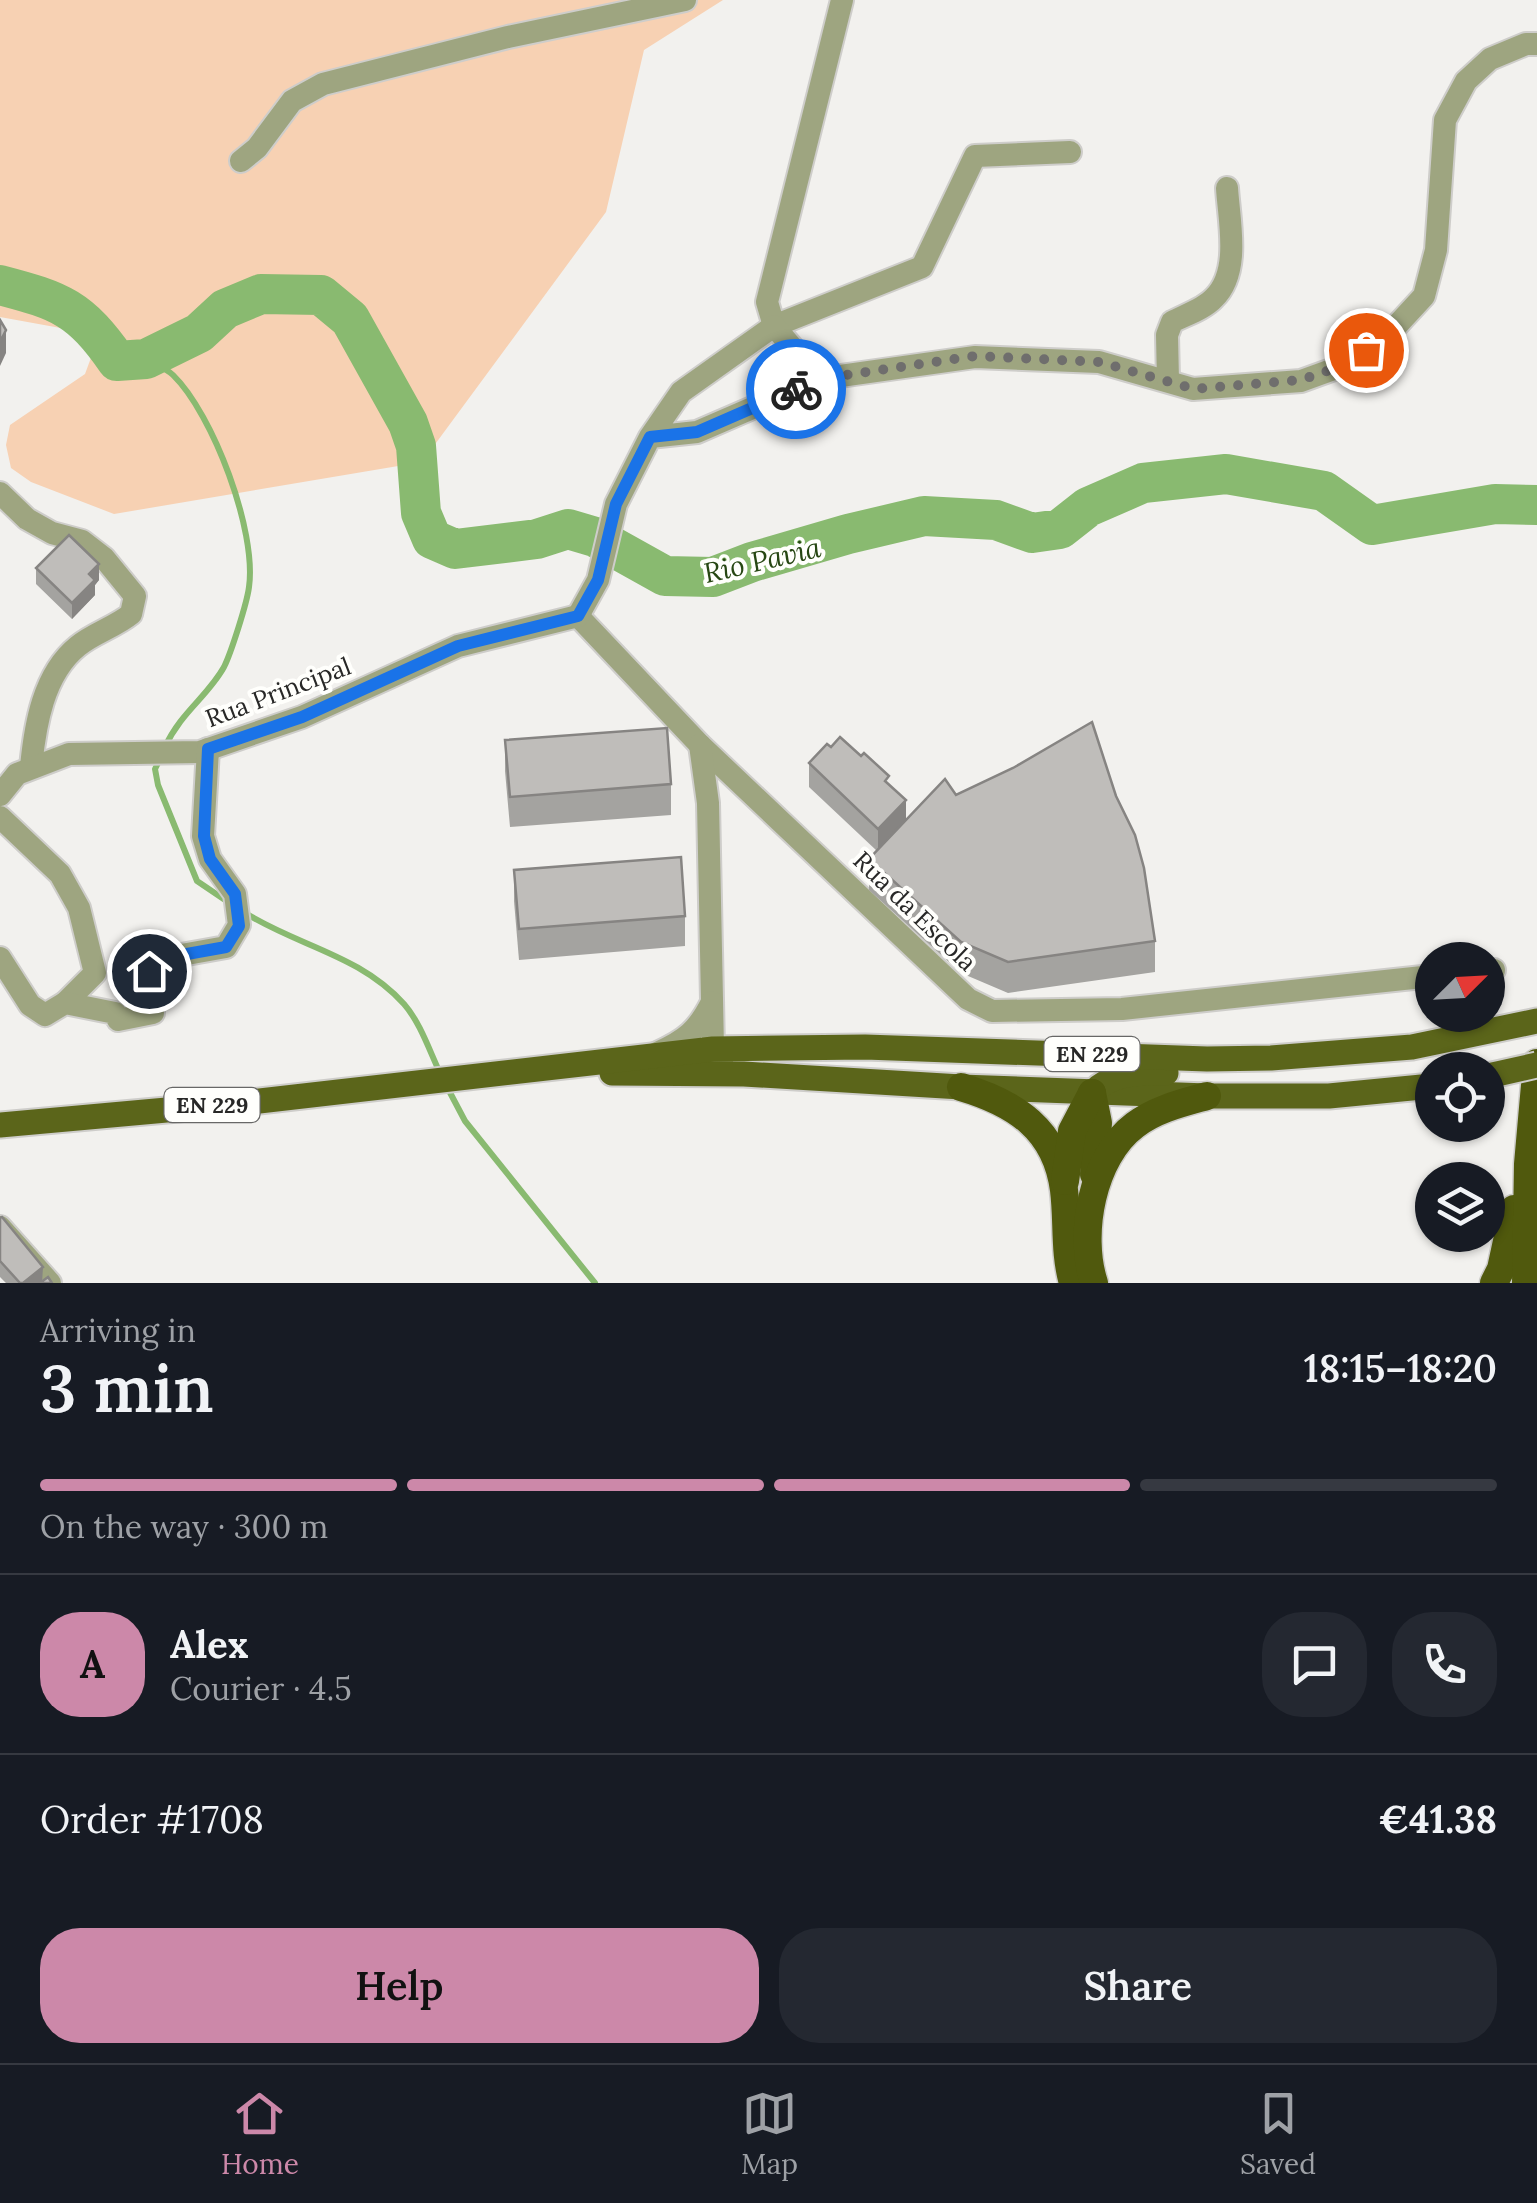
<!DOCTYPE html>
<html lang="en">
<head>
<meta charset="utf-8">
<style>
  :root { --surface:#171b24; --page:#242831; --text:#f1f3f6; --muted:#9ea1a6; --line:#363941; --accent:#cc88a9 }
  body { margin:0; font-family:Lora,serif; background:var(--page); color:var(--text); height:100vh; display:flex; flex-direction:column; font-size:38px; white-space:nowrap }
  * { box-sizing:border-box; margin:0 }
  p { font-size:32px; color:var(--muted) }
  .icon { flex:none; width:55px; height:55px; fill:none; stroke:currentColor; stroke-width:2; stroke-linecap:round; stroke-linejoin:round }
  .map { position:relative; height:1283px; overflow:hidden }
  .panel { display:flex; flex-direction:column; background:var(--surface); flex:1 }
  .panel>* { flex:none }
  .needle { width:65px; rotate:66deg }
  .tools { position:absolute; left:1415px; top:942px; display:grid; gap:20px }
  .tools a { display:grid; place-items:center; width:90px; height:90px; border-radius:50%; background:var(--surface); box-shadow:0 2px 8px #0004; font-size:50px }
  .pin { position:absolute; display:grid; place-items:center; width:85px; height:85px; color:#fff; margin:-42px; border:5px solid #fff; border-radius:50%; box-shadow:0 2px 10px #0007 }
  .courier { position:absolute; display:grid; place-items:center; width:100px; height:100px; margin:-50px; border:8px solid #1a73e8; border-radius:50%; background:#fff; color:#222; box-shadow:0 2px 12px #0007 }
  .summary em { font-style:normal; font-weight:600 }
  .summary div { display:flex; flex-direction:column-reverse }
  .summary { display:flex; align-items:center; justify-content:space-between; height:170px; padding:0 40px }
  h1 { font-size:65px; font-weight:600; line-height:75px }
  .bar { display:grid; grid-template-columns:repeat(4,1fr); gap:15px 10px; align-content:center; height:120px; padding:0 40px }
  .bar i { height:12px; border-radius:8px; background:var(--line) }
  .bar .on { background:var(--accent) }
  .bar p { grid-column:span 4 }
  .line { display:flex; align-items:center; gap:25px; padding:0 40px; border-top:2px solid var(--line) }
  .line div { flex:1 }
  .round { display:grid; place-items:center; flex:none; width:105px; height:105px; border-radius:40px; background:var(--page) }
  .primary-button { display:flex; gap:20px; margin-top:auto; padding:20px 40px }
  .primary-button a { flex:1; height:115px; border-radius:40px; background:var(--accent); color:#111; font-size:40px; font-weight:600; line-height:115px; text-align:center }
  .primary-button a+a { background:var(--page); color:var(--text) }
  .menu { display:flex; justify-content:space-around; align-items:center; height:140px; border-top:2px solid var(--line); background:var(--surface); font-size:28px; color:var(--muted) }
  .menu a { display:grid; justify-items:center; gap:5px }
  .menu .on { color:var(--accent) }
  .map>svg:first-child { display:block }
  .green { fill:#f7d1b3 }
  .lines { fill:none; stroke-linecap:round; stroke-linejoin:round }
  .stream { stroke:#89ba70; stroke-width:6 }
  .river { stroke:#89ba70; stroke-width:40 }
  .minor-casing { stroke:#cecdca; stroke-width:26 }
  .primary-casing { stroke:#cecdca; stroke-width:29 }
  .trunk-casing { stroke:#cecdca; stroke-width:31 }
  .minor { stroke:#9ea580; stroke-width:22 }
  .primary { stroke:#5b651a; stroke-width:25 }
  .trunk { stroke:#50590d; stroke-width:28 }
  .primary-bridge-casing { stroke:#cecdca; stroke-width:29; stroke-linecap:butt }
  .primary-bridge { stroke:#5b651a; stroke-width:25 }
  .wall { fill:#a4a3a0 }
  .shaded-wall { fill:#868482 }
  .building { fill:#bfbdba; stroke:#868482; stroke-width:2.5 }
  .done { stroke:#6f6e6d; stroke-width:10; stroke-dasharray:0 18 }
  .route { stroke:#1a73e8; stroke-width:12 }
  .labels { text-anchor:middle; stroke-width:8; stroke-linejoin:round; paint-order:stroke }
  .shield { fill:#fffffc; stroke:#686867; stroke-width:2.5 }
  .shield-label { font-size:22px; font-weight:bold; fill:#282827 }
  .street-label { font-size:25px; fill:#282827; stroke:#fffffc }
  .water-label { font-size:28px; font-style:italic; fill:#274713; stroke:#fffffc }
</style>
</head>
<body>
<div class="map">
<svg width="1537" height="1283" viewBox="0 0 1537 1283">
  <rect width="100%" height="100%" fill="#f2f1ee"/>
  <polygon class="green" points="0,0 723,0 644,50 606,212 422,462 114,514 31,482 11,468 6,445 10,425 85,374 92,355 66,329 0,317"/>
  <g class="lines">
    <g class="stream">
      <path d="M 146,359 C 154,364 166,368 173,375 C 213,414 257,531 249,587 C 247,603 231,653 224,667 C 208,696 181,712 165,747"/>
      <polyline points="160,759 155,769 158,785 197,881 231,904"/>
      <path d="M 242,911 C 296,946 359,954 404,1004 C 420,1022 430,1052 440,1073"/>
      <polyline points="446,1085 465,1121 595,1283"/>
    </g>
    <path class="river" d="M 0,285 C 61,301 80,308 117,361 L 146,359 L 199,333 L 225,309 L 261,294 L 321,295 L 350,319 L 408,423 L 416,446 L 421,513 L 432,539 L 455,549 L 537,539 L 568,529 L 595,537 L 665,576 L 713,577 L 752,562 L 848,534 L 924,516 L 996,520 L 1032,533 L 1060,529 L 1088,507 L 1143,483 L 1226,474 L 1324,491 L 1372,525 L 1495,504 L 1537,505"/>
    <defs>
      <g id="minor">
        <polyline points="842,0 767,302 774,326 922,267 975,156 1070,152"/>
        <polyline points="241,161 257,148 292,101 323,84 508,37 685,0"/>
        <polyline points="819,379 975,357 1099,362 1193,389 1301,381 1345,365 1388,335 1424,296 1436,250 1445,120 1466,81 1490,59 1526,44 1537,44"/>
        <path d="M 1168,381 L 1167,335 L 1172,322 C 1185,315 1204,309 1214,298 C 1241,272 1229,221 1227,188"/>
        <path d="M 0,493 L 27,519 L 52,533 L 82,541 L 104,558 L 135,596 L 131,614 C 115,627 94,633 78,646 C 43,674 35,726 31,767"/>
        <polyline points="578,616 700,745 968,999 992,1011 1122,1009 1432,976"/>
        <polyline points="578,616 598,580 616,504 650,437 681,392 774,326 819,379 697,432 650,437"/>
        <polyline points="700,745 708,803 713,1049 722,1062"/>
        <polyline points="0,795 17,774 69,754 200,752 302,717 458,646 578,616"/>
        <polyline points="0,817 60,874 79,908 95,973 65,1003"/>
        <polyline points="0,958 30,1005 45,1015 65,1003 115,1013 118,1020 153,1013 149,971 159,959 226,947 239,925 235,894 210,859 203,836 208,749"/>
        <polyline points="1488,971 1494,970"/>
        <path d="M 657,1053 C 686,1040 698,1030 712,1002"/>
        <polyline points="0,1227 50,1283"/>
      </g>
      <g id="primary">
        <polyline points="612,1073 744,1074 961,1087 1207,1096 1329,1096 1432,1086"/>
        <path d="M 1092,1093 C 1113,1072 1137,1073 1166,1073"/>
        <polyline points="0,1125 233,1104 713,1049 865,1047 1207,1059 1271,1058 1412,1047 1537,1021"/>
      </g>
      <g id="trunk">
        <path d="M 961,1087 C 1015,1103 1056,1129 1064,1190 C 1068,1222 1064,1252 1073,1283"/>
        <polyline points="1092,1093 1098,1123 1094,1174"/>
        <polyline points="1065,1181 1072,1131 1092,1093"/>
        <path d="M 1094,1283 C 1078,1234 1092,1157 1135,1125 C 1156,1109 1182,1103 1207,1096"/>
        <polyline points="1494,1283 1501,1269 1514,1209"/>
        <polyline points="1526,1283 1528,1164 1537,1063"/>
      </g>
    </defs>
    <use href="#minor" class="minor-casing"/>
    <use href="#primary" class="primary-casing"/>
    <use href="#trunk" class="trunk-casing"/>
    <use href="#minor" class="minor"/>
    <use href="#primary" class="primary"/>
    <use href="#trunk" class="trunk"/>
    <defs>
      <polyline id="primary-bridge" points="1488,1076 1537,1065"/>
    </defs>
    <use href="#primary-bridge" class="primary-bridge-casing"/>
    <use href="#primary-bridge" class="primary-bridge"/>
  </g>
  <g class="wall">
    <polygon points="36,568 99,580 95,585 95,595 72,619 36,584"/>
    <polygon points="505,740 671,784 671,815 510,827 505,771"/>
    <polygon points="831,747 889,784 906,821 956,795 1155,941 1155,972 1008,993 961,973 869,890 869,859 877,851 809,787 809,763"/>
    <polygon points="514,870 685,916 685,946 519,960 514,901"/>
    <polygon points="0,1218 43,1280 52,1283 6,1283 0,1277"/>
  </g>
  <g class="shaded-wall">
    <polygon points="6,330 6,353 0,366 0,342"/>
    <polygon points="99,564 99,580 95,585 95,595 72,619 72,603 89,574"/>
    <polygon points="906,800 906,823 878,853 878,829"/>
    <polygon points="43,1267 42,1283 23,1283"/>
  </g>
  <g class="building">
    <polygon points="0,320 6,330 0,342"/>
    <polygon points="69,535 99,564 89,574 95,580 72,603 36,568"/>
    <polygon points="1092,722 1116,796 1135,835 1144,868 1155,941 1008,962 961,942 869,859 945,779 956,795 1013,768"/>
    <polygon points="667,728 671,784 510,797 505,740"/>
    <polygon points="840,737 861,756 864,753 889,776 885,781 906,800 878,829 809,763 827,744 831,747"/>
    <polygon points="681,857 685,916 519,929 514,870"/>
    <polygon points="2,1217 43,1267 23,1283 20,1283 0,1261 0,1218"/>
    <polygon points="48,1277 52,1283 40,1283"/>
  </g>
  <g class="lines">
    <polyline class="done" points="796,389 819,379 975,356 1100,362 1194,389 1301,380 1345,365 1366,350"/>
    <polyline class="route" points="149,971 159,959 226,947 239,926 235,894 210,859 204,836 208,749 302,717 458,646 578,616 598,580 616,504 650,437 697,432 796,389"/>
  </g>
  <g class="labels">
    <g class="shield">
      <rect x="1044.5" y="1037" width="95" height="34" rx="8"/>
      <rect x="164.5" y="1088" width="95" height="34" rx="8"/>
    </g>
    <g class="shield-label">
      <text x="1092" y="1062">EN 229</text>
      <text x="212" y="1113">EN 229</text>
    </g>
    <g class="street-label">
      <text transform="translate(278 692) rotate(-21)" y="9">Rua Principal</text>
      <text transform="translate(915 911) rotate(44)" y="9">Rua da Escola</text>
    </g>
    <g class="water-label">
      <text transform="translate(762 560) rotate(-13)" y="10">Rio Pavia</text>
    </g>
  </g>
</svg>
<div class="tools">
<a><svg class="needle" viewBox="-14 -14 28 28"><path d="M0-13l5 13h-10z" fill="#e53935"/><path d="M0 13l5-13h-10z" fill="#9ea1a6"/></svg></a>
<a><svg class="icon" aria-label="locate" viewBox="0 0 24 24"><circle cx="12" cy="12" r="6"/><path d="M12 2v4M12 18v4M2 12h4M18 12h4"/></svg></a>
<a><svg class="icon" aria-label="layers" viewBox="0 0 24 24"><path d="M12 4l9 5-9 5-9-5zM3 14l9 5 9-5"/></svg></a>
</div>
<div class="pin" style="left:1366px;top:350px;background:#ea580c"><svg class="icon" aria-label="bag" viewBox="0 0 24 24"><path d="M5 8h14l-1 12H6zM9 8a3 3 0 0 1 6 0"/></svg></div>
<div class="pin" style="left:149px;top:971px;background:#1f2937"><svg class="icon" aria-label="home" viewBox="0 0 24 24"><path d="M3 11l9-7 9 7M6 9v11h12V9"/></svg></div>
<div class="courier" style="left:796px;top:389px"><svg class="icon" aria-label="bike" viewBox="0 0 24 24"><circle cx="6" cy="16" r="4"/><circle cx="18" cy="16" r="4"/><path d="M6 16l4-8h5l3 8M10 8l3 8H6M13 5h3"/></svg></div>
</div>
<section class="panel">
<div class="summary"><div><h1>3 min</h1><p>Arriving in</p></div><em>18:15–18:20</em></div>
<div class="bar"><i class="on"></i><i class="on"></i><i class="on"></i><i></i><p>On the way · 300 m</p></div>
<div class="line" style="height:180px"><b class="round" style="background:var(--accent);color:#111">A</b><div><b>Alex</b><p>Courier · 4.5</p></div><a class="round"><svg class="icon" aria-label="chat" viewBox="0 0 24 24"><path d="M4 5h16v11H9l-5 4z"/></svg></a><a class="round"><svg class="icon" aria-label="phone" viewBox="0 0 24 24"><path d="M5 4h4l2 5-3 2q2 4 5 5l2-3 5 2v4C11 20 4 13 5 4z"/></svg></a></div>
<div class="line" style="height:130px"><div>Order #1708</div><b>€41.38</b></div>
<div class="primary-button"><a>Help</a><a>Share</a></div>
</section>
<nav class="menu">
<a class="on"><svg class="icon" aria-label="home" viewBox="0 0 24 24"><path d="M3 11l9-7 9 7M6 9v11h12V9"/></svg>Home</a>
<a><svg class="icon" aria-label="map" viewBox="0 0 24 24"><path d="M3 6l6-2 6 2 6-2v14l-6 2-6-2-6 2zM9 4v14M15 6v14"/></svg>Map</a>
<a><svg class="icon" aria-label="saved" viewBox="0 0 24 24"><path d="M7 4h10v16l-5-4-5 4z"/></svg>Saved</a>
</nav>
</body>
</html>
